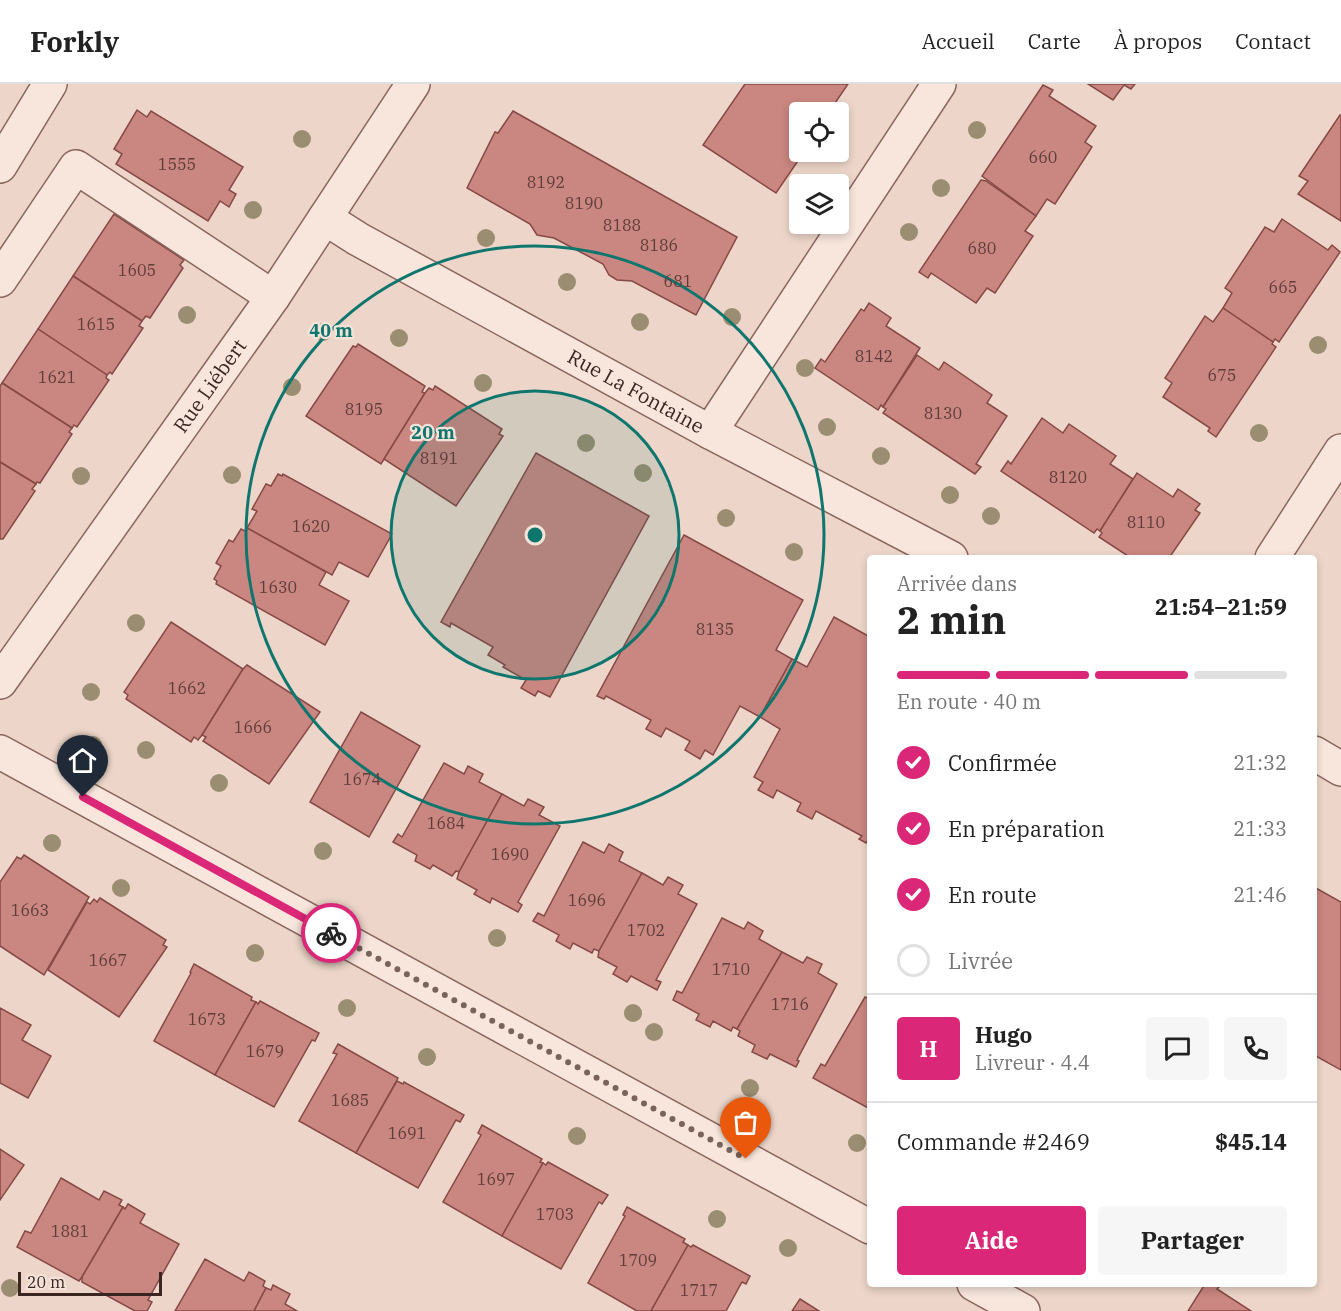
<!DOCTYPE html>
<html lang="fr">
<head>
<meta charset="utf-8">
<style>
  :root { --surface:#fff; --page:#f6f6f6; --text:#222; --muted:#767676; --line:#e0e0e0; --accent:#db2777 }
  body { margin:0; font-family:"IBM Plex Serif",serif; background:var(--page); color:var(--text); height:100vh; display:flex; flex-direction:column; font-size:22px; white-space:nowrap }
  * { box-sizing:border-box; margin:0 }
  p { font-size:20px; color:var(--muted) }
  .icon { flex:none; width:33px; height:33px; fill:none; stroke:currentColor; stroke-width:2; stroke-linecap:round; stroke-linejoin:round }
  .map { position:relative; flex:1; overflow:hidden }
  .side { position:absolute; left:867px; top:471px; width:450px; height:732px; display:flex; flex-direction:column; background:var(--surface); border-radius:6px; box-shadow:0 3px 9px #0003 }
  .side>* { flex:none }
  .tools { position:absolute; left:789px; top:18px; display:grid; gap:12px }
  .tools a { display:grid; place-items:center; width:60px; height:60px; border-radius:6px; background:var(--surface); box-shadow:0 3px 9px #0003; font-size:30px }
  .scale { position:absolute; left:18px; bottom:15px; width:144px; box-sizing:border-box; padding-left:6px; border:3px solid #3a2521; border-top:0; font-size:16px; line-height:21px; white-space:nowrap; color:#3a2521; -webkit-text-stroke:4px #f5e3d9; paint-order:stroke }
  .pin { position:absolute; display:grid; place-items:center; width:51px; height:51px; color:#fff; margin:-62px -26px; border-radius:50% 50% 50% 0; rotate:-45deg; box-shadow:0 0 6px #0007 }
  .pin .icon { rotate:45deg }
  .courier { position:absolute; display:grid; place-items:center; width:60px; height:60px; margin:-30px; border:4px solid #db2777; border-radius:50%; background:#fff; color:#222; box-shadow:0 2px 8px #0007 }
  .headline em { font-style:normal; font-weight:800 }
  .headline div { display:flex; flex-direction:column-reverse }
  .headline { display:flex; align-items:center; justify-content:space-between; height:102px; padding:0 30px }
  h1 { font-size:39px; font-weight:800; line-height:45px }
  .bar { display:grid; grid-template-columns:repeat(4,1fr); gap:9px 6px; align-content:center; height:72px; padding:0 30px }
  .bar i { height:8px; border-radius:4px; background:var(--line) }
  .bar .active { background:var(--accent) }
  .bar p { grid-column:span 4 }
  .line { display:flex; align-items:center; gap:15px; padding:0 30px; border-top:2px solid var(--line) }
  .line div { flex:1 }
  .round { display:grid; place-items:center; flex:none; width:63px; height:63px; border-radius:6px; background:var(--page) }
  ol { padding:0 30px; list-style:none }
  li { display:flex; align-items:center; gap:18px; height:66px }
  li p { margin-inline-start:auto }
  li .icon { padding:6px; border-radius:50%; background:var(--accent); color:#fff; stroke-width:4 }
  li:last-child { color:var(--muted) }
  li i { width:33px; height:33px; border:3px solid var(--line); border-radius:50% }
  .action { display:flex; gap:12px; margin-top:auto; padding:12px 30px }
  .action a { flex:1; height:69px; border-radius:6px; background:var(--accent); color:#fff; font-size:24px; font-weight:800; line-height:69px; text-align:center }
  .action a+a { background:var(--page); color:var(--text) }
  header { display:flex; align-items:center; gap:36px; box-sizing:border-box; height:84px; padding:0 30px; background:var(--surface); border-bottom:2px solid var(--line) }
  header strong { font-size:28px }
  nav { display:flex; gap:33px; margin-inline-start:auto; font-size:21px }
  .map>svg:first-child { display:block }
  .building { fill:#ca8681; stroke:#874945; stroke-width:1.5 }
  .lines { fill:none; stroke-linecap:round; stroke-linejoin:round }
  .minor-casing { stroke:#89665e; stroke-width:36 }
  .minor { stroke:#f8e6dd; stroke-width:33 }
  .tree { fill:#9a8d71 }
  .done { stroke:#79635c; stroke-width:6; stroke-dasharray:0 10.8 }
  .route { stroke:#db2777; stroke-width:8 }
  .ring { fill:none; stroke:#0f766e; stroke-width:3 }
  .labels { text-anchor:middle; stroke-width:4.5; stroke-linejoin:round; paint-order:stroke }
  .number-label { font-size:16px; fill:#5e3d39 }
  .street-label { font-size:20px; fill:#3a2521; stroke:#f5e3d9 }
  .centre { fill:#0f766e; stroke:#f5e3d9; stroke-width:3 }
  .ring-label { font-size:18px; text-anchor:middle; font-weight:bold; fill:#0f766e; stroke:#f5e3d9; stroke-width:4.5; stroke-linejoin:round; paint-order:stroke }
</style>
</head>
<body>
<header>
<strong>Forkly</strong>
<nav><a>Accueil</a><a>Carte</a><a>À propos</a><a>Contact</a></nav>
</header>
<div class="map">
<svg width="1341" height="1227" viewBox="0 0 1341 1227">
  <rect width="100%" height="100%" fill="#edd6c9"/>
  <g class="building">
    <polygon points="745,0 848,0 829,28 800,28 800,68 804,68 776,109 703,61"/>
    <polygon points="1088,0 1135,0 1131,5 1124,1 1113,16"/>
    <polygon points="1043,1 1053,6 1049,12 1096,42 1085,58 1092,63 1055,120 1047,115 1036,132 982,92"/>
    <polygon points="137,26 147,33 151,27 243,83 229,106 236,110 229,123 220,117 208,137 116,80 122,70 114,65"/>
    <polygon points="513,27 737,153 696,231 632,197 617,196 609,191 603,180 554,154 537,151 530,140 467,104 495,48 498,49"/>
    <polygon points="1340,31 1341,31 1341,137 1298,110 1308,97 1299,92"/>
    <polygon points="981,96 986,97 1036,132 1025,147 1033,152 995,209 987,204 976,219 931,189 928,194 919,188"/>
    <polygon points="114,130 184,176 180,181 183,184 150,234 146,232 142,237 73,192"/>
    <polygon points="1282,135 1328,166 1332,161 1340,168 1279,258 1275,255 1273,258 1223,224 1232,209 1225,204 1265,143 1274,148"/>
    <polygon points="73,192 142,237 139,242 143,244 112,290 110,288 107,291 38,245"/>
    <polygon points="869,219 891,234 886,242 920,264 883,323 881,321 878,326 815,284 821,275 825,278 861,225 864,227"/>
    <polygon points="1223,224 1273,258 1272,260 1276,263 1216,353 1208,347 1210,344 1163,313 1172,299 1165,294 1205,232 1213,238"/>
    <polygon points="38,245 107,291 106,294 109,296 77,343 74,341 72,344 2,299"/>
    <polygon points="358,260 425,302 422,308 425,309 381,380 306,332 353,262 356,263"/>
    <polygon points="917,271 939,286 944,278 992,311 987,319 1007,332 976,380 981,383 975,390 883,329 886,325 883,323"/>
    <polygon points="2,299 72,344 69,348 72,350 40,399 37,398 36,400 0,378 0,302"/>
    <polygon points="435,302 502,345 499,350 503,352 456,422 384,375 425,309 429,304 433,306"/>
    <polygon points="1042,334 1063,349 1069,340 1116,372 1110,380 1133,395 1100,447 1097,445 1094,449 1001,387 1008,377 1011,380"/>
    <polygon points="536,369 649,432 550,613 538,607 535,612 521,604 526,596 503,583 505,581 488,571 493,563 451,539 450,543 441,538"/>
    <polygon points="0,378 36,400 32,405 35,407 3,455 0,455"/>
    <polygon points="1137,389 1173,413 1178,405 1200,420 1195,426 1200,429 1169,474 1131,474 1099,453 1102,449 1100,447"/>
    <polygon points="278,390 282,392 283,390 392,450 368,493 339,478 332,491 247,444 257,427 252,425 266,400 271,402"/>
    <polygon points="247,444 326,488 319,501 349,517 325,561 216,500 217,497 214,495 221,482 216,479 229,456 233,458 241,445 245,447"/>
    <polygon points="684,451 803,516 776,566 792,575 760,633 740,622 713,671 705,666 700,675 685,666 690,657 666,644 661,653 646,645 651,636 606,612 604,615 597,612"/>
    <polygon points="834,533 870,553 870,752 866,759 859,755 862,752 816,727 812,735 797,727 801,719 777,706 773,714 758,706 763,698 754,693 780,645 760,633 792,575 807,583"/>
    <polygon points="171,538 243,585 202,651 198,656 194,653 191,658 126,615 128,611 124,608"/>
    <polygon points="247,581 320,628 269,700 203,657 206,653 202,651 243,585"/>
    <polygon points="361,628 420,662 369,753 310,718"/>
    <polygon points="444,679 464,690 468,682 483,690 479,698 502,710 459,788 456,787 452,792 433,781 430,785 415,777 417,771 393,758 398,750 402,753"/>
    <polygon points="502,710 524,722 528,715 544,723 539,731 560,742 518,818 522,821 518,828 492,814 490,819 474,810 477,806 457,795 459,788"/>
    <polygon points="583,758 604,769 609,760 623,768 619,777 642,789 599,867 594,865 592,869 573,859 570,865 556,857 559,851 533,837 538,829 544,832"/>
    <polygon points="24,771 89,813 44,891 0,862 0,798 17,773 21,775"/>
    <polygon points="642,789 663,801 668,793 683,801 678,810 697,820 656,896 661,898 657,906 631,892 627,898 613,890 617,883 598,873 599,867"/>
    <polygon points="1314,803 1341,818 1341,986 1314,971"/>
    <polygon points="100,814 166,856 163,861 167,863 119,933 48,886 87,818 90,820 94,815 97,818"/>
    <polygon points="722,834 744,845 748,838 763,847 759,855 782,868 737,945 733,943 731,947 713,937 710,943 696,936 699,930 673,916 677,907 682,909"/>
    <polygon points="782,868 803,879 807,873 822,880 818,889 837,900 797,976 799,977 796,983 770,970 767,975 752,968 755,961 738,952 740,947 737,945"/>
    <polygon points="194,880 252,913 251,916 256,918 215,991 154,957 191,889 190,888"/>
    <polygon points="865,913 870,915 870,1025 813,994 821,980 825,982"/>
    <polygon points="260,917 319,949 315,957 312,956 274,1023 215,991 256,918 258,920"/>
    <polygon points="0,924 31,941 22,956 51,972 28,1014 0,999"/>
    <polygon points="338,960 398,994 356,1069 299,1037 337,970 333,969"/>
    <polygon points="397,997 403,1000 404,998 464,1031 460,1038 456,1036 418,1104 356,1069"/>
    <polygon points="482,1041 542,1075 540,1078 543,1079 502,1152 443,1118 481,1051 478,1049"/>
    <polygon points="0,1065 24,1081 0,1116"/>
    <polygon points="548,1078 608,1111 602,1120 599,1118 561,1185 502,1152 543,1079 546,1081"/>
    <polygon points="61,1094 99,1116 104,1107 122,1116 119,1121 123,1123 82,1193 79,1197 17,1163 25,1147 31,1149"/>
    <polygon points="128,1120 145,1130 140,1139 179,1160 148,1216 152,1218 147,1227 135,1227 82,1198 82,1193 123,1123 125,1125"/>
    <polygon points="627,1123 685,1155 683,1158 688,1161 651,1227 637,1227 588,1199 625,1132 623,1131"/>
    <polygon points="688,1161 691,1163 693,1161 750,1192 746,1200 742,1198 726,1227 651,1227"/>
    <polygon points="205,1175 244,1197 249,1188 265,1197 263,1202 266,1204 254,1227 175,1227"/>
    <polygon points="1205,1200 1215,1200 1219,1203 1217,1205 1251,1227 1188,1227"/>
    <polygon points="273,1201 290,1210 285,1220 297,1227 254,1227 266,1204 271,1206"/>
    <polygon points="800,1215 819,1227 792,1227"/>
  </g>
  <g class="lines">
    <defs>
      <g id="minor">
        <polyline points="0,82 50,0"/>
        <path id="s1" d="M 325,134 L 358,155 L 710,348 L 951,474"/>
        <polyline points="0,196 76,83 273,213"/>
        <polyline points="710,348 939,0"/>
        <polyline points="1272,474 1341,367"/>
        <path id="s2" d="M 0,598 L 273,213 L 413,0"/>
        <polyline points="0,668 870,1143"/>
        <polyline points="1314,669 1341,685"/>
        <polyline points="974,1200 1023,1227"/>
      </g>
    </defs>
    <use href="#minor" class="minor-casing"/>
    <use href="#minor" class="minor"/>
  </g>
  <g class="tree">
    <circle cx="977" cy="46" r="9"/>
    <circle cx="302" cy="55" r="9"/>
    <circle cx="941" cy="104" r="9"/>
    <circle cx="253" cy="126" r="9"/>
    <circle cx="909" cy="148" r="9"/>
    <circle cx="486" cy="154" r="9"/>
    <circle cx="567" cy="198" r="9"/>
    <circle cx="187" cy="231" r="9"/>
    <circle cx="732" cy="233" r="9"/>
    <circle cx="640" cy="238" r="9"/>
    <circle cx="323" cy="248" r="9"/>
    <circle cx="399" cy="254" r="9"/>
    <circle cx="1318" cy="261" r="9"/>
    <circle cx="805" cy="284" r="9"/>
    <circle cx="483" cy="299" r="9"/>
    <circle cx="292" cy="303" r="9"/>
    <circle cx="827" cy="343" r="9"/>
    <circle cx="1259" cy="349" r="9"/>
    <circle cx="586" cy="359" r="9"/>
    <circle cx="881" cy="372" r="9"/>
    <circle cx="643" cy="389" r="9"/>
    <circle cx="232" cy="391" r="9"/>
    <circle cx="81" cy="392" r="9"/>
    <circle cx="950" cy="411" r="9"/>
    <circle cx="991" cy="432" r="9"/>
    <circle cx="726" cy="434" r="9"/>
    <circle cx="794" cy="468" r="9"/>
    <circle cx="136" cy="539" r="9"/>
    <circle cx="91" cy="608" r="9"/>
    <circle cx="93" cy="661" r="9"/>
    <circle cx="146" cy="666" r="9"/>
    <circle cx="219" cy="699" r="9"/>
    <circle cx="52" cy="759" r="9"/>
    <circle cx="323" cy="767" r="9"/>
    <circle cx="121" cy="804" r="9"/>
    <circle cx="497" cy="854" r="9"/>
    <circle cx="255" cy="869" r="9"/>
    <circle cx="347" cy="924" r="9"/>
    <circle cx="633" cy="929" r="9"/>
    <circle cx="654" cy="948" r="9"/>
    <circle cx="427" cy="973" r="9"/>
    <circle cx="750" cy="1004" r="9"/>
    <circle cx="577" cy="1052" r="9"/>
    <circle cx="857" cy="1059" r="9"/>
    <circle cx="717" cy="1135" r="9"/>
    <circle cx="788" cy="1164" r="9"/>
    <circle cx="10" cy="1204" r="9"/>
  </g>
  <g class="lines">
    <polyline class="done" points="331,849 746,1075"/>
    <polyline class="route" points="83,713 331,849"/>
  </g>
  <circle cx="535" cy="451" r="144" fill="#0f766e" fill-opacity=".12"/>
  <g class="ring">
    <circle cx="535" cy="451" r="144"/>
    <circle cx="535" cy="451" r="289"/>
  </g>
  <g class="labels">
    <g class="number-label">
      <text x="1043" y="79">660</text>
      <text x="177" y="86">1555</text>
      <text x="546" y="104">8192</text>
      <text x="584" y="125">8190</text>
      <text x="622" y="147">8188</text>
      <text x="659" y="167">8186</text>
      <text x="982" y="170">680</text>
      <text x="137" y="192">1605</text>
      <text x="678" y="203">681</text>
      <text x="1283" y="209">665</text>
      <text x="96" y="246">1615</text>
      <text x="874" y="278">8142</text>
      <text x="1222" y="297">675</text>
      <text x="57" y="299">1621</text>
      <text x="364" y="331">8195</text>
      <text x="943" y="335">8130</text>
      <text x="439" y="380">8191</text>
      <text x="1068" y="399">8120</text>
      <text x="1146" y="444">8110</text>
      <text x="311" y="448">1620</text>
      <text x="278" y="509">1630</text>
      <text x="715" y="551">8135</text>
      <text x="187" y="610">1662</text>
      <text x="253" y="649">1666</text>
      <text x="362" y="701">1674</text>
      <text x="446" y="745">1684</text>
      <text x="510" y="776">1690</text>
      <text x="587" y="822">1696</text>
      <text x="30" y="832">1663</text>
      <text x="646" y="852">1702</text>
      <text x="108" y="882">1667</text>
      <text x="731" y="891">1710</text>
      <text x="790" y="926">1716</text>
      <text x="207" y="941">1673</text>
      <text x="265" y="973">1679</text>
      <text x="350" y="1022">1685</text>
      <text x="407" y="1055">1691</text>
      <text x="496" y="1101">1697</text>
      <text x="555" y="1136">1703</text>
      <text x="70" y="1153">1881</text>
      <text x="638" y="1182">1709</text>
      <text x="699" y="1212">1717</text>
    </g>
    <g class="street-label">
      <text dy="7" stroke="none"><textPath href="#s2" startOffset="363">Rue Liébert</textPath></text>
      <text dy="7" stroke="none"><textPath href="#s1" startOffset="356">Rue La Fontaine</textPath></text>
    </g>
  </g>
  <circle cx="535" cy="451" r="9" class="centre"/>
  <g class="ring-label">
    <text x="331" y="253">40 m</text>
    <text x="433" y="355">20 m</text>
  </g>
</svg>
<div class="tools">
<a><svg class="icon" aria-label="locate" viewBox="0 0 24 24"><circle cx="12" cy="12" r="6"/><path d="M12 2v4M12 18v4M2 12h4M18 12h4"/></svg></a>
<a><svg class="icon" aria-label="layers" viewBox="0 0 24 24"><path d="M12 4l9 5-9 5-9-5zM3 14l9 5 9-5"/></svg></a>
</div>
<div class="scale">20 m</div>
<div class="pin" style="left:746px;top:1075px;background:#ea580c"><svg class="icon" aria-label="bag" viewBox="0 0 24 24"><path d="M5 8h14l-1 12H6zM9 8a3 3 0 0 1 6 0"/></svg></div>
<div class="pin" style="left:83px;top:713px;background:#1f2937"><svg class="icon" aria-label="home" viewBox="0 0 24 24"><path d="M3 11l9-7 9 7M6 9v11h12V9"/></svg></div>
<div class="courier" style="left:331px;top:849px"><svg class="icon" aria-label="bike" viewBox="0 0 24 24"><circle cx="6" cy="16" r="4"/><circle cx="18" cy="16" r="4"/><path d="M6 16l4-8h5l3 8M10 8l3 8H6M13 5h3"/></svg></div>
<section class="side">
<div class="headline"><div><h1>2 min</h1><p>Arrivée dans</p></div><em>21:54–21:59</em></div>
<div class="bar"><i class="active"></i><i class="active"></i><i class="active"></i><i></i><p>En route · 40 m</p></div>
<ol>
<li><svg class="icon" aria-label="check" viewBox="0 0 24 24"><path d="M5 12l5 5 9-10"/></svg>Confirmée<p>21:32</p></li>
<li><svg class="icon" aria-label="check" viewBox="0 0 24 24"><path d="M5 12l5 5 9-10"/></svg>En préparation<p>21:33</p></li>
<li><svg class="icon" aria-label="check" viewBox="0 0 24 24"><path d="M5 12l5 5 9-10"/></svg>En route<p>21:46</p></li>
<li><i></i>Livrée</li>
</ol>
<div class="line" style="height:108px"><b class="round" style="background:var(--accent);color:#fff">H</b><div><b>Hugo</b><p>Livreur · 4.4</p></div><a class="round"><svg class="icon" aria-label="chat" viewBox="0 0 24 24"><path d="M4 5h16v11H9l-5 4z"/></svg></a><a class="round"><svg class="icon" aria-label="phone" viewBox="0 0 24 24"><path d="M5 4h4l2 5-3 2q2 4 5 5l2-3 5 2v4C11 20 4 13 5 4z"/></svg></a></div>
<div class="line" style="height:78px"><div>Commande #2469</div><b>$45.14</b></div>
<div class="action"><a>Aide</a><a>Partager</a></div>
</section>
</div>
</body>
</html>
